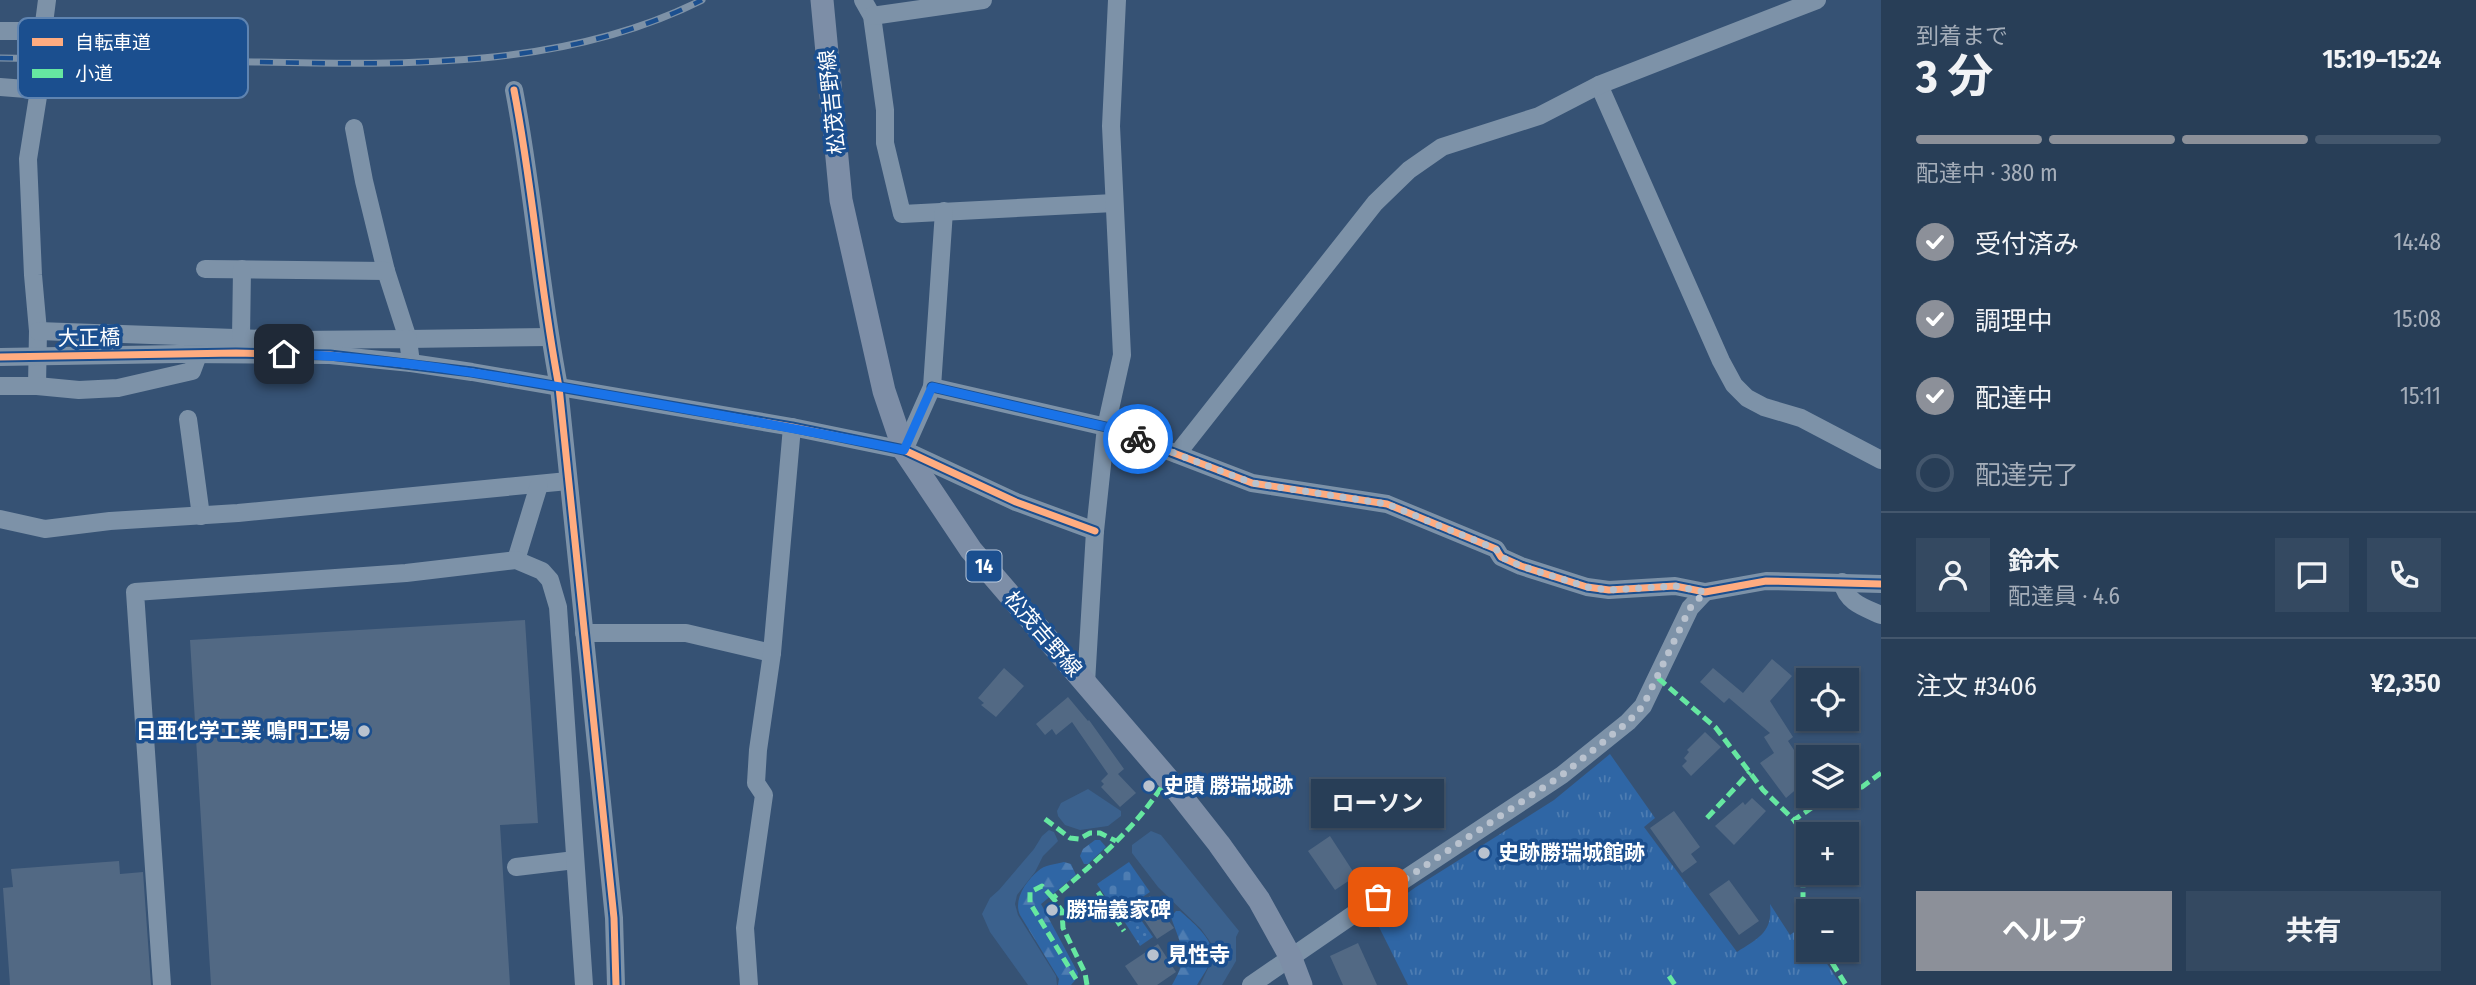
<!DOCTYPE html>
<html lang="ja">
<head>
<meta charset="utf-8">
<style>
  :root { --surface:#283e57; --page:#344961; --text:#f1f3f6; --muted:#a5aeba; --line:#44576d; --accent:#8c9099 }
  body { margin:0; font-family:"Fira Sans Condensed","Noto Sans JP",sans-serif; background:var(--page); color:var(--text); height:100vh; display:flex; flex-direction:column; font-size:26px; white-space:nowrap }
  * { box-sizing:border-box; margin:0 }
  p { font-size:23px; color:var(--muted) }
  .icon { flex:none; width:38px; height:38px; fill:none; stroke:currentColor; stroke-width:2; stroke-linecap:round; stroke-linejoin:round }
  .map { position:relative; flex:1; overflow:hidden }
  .panel { display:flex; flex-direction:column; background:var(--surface); width:595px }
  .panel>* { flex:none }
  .fabs { position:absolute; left:1796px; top:668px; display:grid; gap:14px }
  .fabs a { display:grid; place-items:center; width:63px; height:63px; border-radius:0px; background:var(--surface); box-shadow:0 2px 5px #0004,0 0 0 2px var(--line); font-size:35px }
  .pin { position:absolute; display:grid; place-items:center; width:60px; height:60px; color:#fff; margin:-30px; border-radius:14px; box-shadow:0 4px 10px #0006 }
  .courier { position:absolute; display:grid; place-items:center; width:70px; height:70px; margin:-35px; border:5px solid #1a73e8; border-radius:50%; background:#fff; color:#222; box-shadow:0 2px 9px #0007 }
  .bubble { position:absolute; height:49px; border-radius:0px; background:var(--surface); box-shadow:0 2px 5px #0004,0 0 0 2px var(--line); font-size:23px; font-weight:700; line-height:49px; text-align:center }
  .head em { font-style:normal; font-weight:700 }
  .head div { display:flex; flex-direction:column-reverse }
  .head { display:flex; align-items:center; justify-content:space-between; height:119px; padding:0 35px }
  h1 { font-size:46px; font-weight:700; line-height:52px }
  .bar { display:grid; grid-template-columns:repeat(4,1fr); gap:10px 7px; align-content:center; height:84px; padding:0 35px }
  .bar i { height:9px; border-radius:5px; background:var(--line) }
  .bar .selected { background:var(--accent) }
  .bar p { grid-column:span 4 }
  .line { display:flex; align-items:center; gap:18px; padding:0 35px; border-top:2px solid var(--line) }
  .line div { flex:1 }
  .round { display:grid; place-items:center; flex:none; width:74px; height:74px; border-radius:0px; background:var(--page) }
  ol { padding:0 35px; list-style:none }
  li { display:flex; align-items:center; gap:21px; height:77px }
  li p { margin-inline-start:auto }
  li .icon { padding:7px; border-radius:50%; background:var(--accent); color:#fff; stroke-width:4 }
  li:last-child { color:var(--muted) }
  li i { width:38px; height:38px; border:4px solid var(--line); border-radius:50% }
  .action { display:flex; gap:14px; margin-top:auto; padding:14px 35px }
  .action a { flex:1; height:80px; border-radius:0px; background:var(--accent); color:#fff; font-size:28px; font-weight:700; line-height:80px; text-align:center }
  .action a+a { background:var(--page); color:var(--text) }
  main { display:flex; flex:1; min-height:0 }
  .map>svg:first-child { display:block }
  .forest { fill:url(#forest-firs) }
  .cemetery { fill:url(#cemetery-stones) }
  .park { fill:url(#park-tufts) }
  .garden { fill:url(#garden-dots) }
  .water { fill:#3b618d }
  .building { fill:#526984 }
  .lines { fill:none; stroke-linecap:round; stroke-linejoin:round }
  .minor { stroke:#7d92a8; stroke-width:18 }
  .major { stroke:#7d8ea7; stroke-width:23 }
  .rail-casing { stroke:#7e92a7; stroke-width:7 }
  .rail { stroke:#1b4f8f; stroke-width:4.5; stroke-dasharray:13; stroke-linecap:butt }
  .minor-bridge { stroke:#7d92a8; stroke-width:18 }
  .quiet { stroke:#66e7a1; stroke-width:5; stroke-dasharray:10 5; stroke-linecap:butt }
  .cycleway-casing { stroke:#1b4f8f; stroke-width:11 }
  .cycleway { stroke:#ffac80; stroke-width:7 }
  .done { stroke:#b9c2ce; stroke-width:7; stroke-dasharray:0 12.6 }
  .route { stroke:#1a73e8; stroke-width:9 }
  .poi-dot { fill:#b9c2ce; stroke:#1b4f8f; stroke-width:2.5 }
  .labels { text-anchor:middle; stroke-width:7; stroke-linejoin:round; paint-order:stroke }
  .shield { fill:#1b4f8f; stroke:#bbcadd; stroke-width:2 }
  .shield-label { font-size:19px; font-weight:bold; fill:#fff }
  .street-label { font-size:21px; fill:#fff; stroke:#1b4f8f }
  .poi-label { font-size:21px; font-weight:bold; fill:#fff; stroke:#1b4f8f; text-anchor:start }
  .key { fill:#1b4f8f; stroke:#5f84b1; stroke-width:2 }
  .key-label { font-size:19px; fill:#fff }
</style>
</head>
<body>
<main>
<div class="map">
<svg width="1881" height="985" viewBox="0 0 1881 985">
  <defs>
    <pattern id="forest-firs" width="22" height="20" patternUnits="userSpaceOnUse" patternTransform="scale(1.75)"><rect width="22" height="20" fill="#2f66a5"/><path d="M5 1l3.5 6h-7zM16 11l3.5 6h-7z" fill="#4e7db2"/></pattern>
    <pattern id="cemetery-stones" width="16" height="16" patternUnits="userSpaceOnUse" patternTransform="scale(1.75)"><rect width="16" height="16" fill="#2f66a5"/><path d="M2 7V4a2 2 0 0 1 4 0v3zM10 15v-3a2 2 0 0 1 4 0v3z" fill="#4e7db2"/></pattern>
    <pattern id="park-tufts" width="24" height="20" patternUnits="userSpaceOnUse" patternTransform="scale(1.75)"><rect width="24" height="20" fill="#2f66a5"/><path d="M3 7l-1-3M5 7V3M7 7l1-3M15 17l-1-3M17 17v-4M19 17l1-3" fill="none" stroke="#4e7db2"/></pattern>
    <pattern id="garden-dots" width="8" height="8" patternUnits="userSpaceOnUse" patternTransform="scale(1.75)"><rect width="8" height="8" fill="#2f66a5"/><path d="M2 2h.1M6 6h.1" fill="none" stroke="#4e7db2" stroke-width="1.8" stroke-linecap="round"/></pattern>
  </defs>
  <rect width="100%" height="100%" fill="#365274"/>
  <g class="forest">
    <polygon points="1095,840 1100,840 1106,847 1088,864 1084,864 1080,856 1083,849"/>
    <path d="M 1064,862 L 1071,864 L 1076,875 L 1041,904 L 1078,973 L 1077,978 L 1071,985 L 1058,985 L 1059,979 L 1020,915 C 1013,900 1026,881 1038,871 C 1044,865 1056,864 1064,862 Z"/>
    <path d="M 1176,911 L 1180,911 C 1191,921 1214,939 1212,955 C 1211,965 1202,976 1197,985 L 1172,985 C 1190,955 1181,947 1171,917 Z"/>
  </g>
  <polygon class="cemetery" points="1129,862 1150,892 1117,914 1097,884"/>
  <path class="park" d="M 1610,754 L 1655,818 L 1644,827 L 1737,952 C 1759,938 1773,932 1770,904 L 1790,935 L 1802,926 L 1808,935 L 1808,950 L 1818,950 L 1841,985 L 1408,985 L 1374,917 L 1416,887 L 1554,800 Z"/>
  <polygon class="garden" points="1134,910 1153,937 1140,946 1122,918"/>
  <g class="water">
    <polygon points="1088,789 1121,811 1121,816 1108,826 1080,830 1065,825 1058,816 1057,811 1061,803"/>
    <polygon points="1049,830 1054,832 1058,841 1043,856 1035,872 1017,895 1015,904 1018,915 1056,976 1057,985 1028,985 990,932 982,914 990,898 999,890 1034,849 1042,836"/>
    <polygon points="1151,831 1161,835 1239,931 1236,937 1236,961 1222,985 1200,985 1213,958 1211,943 1201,929 1158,887 1132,853 1132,845"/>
  </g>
  <g class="building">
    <polygon points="525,620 538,823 500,825 510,985 211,985 190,640"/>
    <polygon points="1772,659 1792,676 1770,701 1793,737 1788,741 1802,762 1796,766 1807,780 1786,798 1760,763 1774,753 1764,737 1770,733 1729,698 1724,703 1700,682 1713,668 1743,693"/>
    <polygon points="1004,668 1024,686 996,717 981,705 984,703 978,698"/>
    <polygon points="1068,697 1088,721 1089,720 1124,769 1118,774 1136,793 1120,807 1101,787 1104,784 1101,781 1108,774 1072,722 1056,735 1052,729 1045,735 1036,724"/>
    <polygon points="1705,732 1721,747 1691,776 1682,766 1687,761 1684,758 1689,752 1687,750"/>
    <polygon points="1752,798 1766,811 1734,845 1715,826 1743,802 1745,805"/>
    <polygon points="1674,811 1700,847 1691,854 1697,862 1682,873 1650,828"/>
    <polygon points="1330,836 1356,876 1335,890 1308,851"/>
    <polygon points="119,861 120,874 143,872 151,985 10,985 3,888 13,887 11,869"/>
    <polygon points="1729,880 1759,921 1739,935 1709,894"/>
    <polygon points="1150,896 1174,928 1157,939 1135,906"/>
    <polygon points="1358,943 1377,985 1343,985 1330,956"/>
    <polygon points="1158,944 1176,972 1157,985 1138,985 1125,966"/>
  </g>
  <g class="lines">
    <g class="minor">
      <polyline points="863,0 872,16 885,110 885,143 902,214 1114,203"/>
      <polyline points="872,16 983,0"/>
      <polyline points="0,31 43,31 47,0"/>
      <polyline points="1599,85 1721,361 1734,385 1747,398 1764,407 1801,418 1881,460"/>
      <polyline points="0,87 39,90 28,159 33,275 38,331 37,386"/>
      <path d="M 514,90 C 533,188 540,288 559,387 L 614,918 L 616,985"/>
      <polyline points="354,128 364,181 386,271 408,339 549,337"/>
      <polyline points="205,269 386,271"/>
      <polyline points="38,331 293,340 408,339 411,363"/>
      <polyline points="241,338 242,269"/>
      <polyline points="178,354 330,355 411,363 472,372 792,427 904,450 1016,502 1095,531"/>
      <polyline points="0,386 37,386 79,390 118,388 192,371 198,355"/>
      <polyline points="932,387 1106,427 1252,483 1387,504 1496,549 1501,557 1521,566 1587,587 1609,590 1675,586 1705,592 1766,581 1881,584"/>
      <polyline points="188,419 201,516"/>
      <polyline points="904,450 932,387 944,211"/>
      <polyline points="1177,454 1375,203 1409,170 1442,147 1539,116 1599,85 1817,0"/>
      <polyline points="0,519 45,529 110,521 238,513 568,481"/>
      <polyline points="516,560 539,485"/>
      <path d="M 1842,582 C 1847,603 1863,607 1881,615"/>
      <polyline points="584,633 686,633 772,653"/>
      <polyline points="1086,683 1095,531 1106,427 1122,355 1111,126 1117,0"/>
      <polyline points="516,867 575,860"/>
      <polyline points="162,985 135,592 406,573 516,560 542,571 550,580 558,607 584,985"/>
      <polyline points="749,985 745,928 764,795 756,783 758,750 772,653 792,427"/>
      <polyline points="1251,985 1399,883 1562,775 1628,722 1643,706 1690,608 1705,592"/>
    </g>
    <polyline class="major" points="822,0 841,200 884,391 904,450 971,550 1167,778 1219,844 1259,900 1290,956 1301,985"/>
    <defs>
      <path id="rail" d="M 0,58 C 85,60 170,61 255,62 C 404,65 565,69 702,0"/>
    </defs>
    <use href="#rail" class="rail-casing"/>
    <use href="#rail" class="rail"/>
    <polyline class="minor-bridge" points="0,357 178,354"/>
    <g class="quiet">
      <polyline points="1658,678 1716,728 1763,790 1794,820 1829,796"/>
      <polyline points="1846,790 1862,787 1881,773"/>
      <polyline points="1707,818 1750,772"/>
      <polyline points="1045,819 1070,838 1079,839 1090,833 1100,833 1116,841"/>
      <polyline points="1794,820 1803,833 1803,917 1808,925"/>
      <polyline points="1098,892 1124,931"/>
      <polyline points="1053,898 1042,886 1030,892 1030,903 1076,979"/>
      <polyline points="1824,950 1846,985"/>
      <polyline points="1669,976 1675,985"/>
      <path d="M 1087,985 L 1085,973 L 1063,928 L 1062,911 L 1053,898 C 1095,862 1139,826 1167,778"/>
    </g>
    <defs>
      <g id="cycleway">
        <path d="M 514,90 C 533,188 540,288 559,387 L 614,918 L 616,985"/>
        <polyline points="0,357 236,353 330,355 472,372 792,427 904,450 1016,502 1095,531"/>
        <polyline points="932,387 1106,427 1252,483 1387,504 1496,549 1501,557 1521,566 1587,587 1609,590 1675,586 1705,592 1766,581 1881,584"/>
      </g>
    </defs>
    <use href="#cycleway" class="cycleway-casing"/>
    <use href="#cycleway" class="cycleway"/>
  </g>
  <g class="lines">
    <polyline class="done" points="1138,439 1252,483 1387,504 1496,549 1501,557 1521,566 1587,587 1609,590 1675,586 1705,592 1690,608 1643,706 1628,722 1562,775 1378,897"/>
    <path class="route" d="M 284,354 C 389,357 491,375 595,393 C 698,411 801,429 904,450 L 932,387 L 1106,427 L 1138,439"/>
  </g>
  <g class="poi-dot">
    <circle cx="364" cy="731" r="7"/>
    <circle cx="1149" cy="786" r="7"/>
    <circle cx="1484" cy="853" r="7"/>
    <circle cx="1052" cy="910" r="7"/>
    <circle cx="1153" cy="955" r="7"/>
  </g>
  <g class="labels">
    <rect class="shield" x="966.5" y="550.5" width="35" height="31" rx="5"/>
    <g class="shield-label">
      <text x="984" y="573">14</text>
    </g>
    <g class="street-label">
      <text transform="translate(832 102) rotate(-96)" y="7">松茂吉野線</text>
      <text transform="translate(89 338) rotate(-1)" y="7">大正橋</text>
      <text transform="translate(1043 634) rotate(49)" y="7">松茂吉野線</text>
    </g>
    <g class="poi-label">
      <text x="350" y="738" text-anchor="end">日亜化学工業 鳴門工場</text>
      <text x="1163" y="793">史蹟 勝瑞城跡</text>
      <text x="1498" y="860">史跡勝瑞城館跡</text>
      <text x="1066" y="917">勝瑞義家碑</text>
      <text x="1167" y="962">見性寺</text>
    </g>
  </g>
  <rect x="18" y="18" width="230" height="80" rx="10" class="key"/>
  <rect x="32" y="38" width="31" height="8" fill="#ffac80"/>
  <rect x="32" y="69" width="31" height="9" fill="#66e7a1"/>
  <g class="key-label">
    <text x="75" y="49">自転車道</text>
    <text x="75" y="80">小道</text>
  </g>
</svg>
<div class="fabs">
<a><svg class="icon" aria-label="locate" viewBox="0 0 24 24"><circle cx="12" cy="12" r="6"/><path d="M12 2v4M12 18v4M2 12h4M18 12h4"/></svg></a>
<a><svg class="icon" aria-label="layers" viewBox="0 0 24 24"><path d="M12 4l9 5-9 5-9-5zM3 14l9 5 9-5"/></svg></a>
<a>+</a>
<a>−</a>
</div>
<div class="pin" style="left:1378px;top:897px;background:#ea580c"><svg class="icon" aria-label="bag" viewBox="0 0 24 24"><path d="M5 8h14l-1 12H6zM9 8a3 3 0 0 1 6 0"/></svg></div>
<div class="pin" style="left:284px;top:354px;background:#1f2937"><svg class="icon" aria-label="home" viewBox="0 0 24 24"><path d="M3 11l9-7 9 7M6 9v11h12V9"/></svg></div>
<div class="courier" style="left:1138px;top:439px"><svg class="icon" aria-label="bike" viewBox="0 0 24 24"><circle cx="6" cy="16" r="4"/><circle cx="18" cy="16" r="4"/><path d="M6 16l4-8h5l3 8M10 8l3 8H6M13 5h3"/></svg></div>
<div class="bubble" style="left:1311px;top:779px;width:133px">ローソン</div>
</div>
<section class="panel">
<div class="head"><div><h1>3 分</h1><p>到着まで</p></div><em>15:19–15:24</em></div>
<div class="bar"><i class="selected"></i><i class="selected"></i><i class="selected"></i><i></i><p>配達中 · 380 m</p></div>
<ol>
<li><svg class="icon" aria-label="check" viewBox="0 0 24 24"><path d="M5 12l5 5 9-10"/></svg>受付済み<p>14:48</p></li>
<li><svg class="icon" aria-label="check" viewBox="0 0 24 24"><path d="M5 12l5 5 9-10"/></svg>調理中<p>15:08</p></li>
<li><svg class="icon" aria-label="check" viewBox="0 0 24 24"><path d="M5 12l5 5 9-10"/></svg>配達中<p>15:11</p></li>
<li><i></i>配達完了</li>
</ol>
<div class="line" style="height:126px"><a class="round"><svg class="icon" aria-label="person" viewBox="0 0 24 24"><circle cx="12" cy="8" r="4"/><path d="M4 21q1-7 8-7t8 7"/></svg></a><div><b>鈴木</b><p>配達員 · 4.6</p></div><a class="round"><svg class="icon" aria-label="chat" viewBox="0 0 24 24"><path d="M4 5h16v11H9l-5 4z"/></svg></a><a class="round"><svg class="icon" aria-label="phone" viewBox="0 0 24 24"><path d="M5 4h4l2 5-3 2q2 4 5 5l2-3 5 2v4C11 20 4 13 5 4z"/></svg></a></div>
<div class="line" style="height:91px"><div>注文 #3406</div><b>¥2,350</b></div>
<div class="action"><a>ヘルプ</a><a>共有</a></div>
</section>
</main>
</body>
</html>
